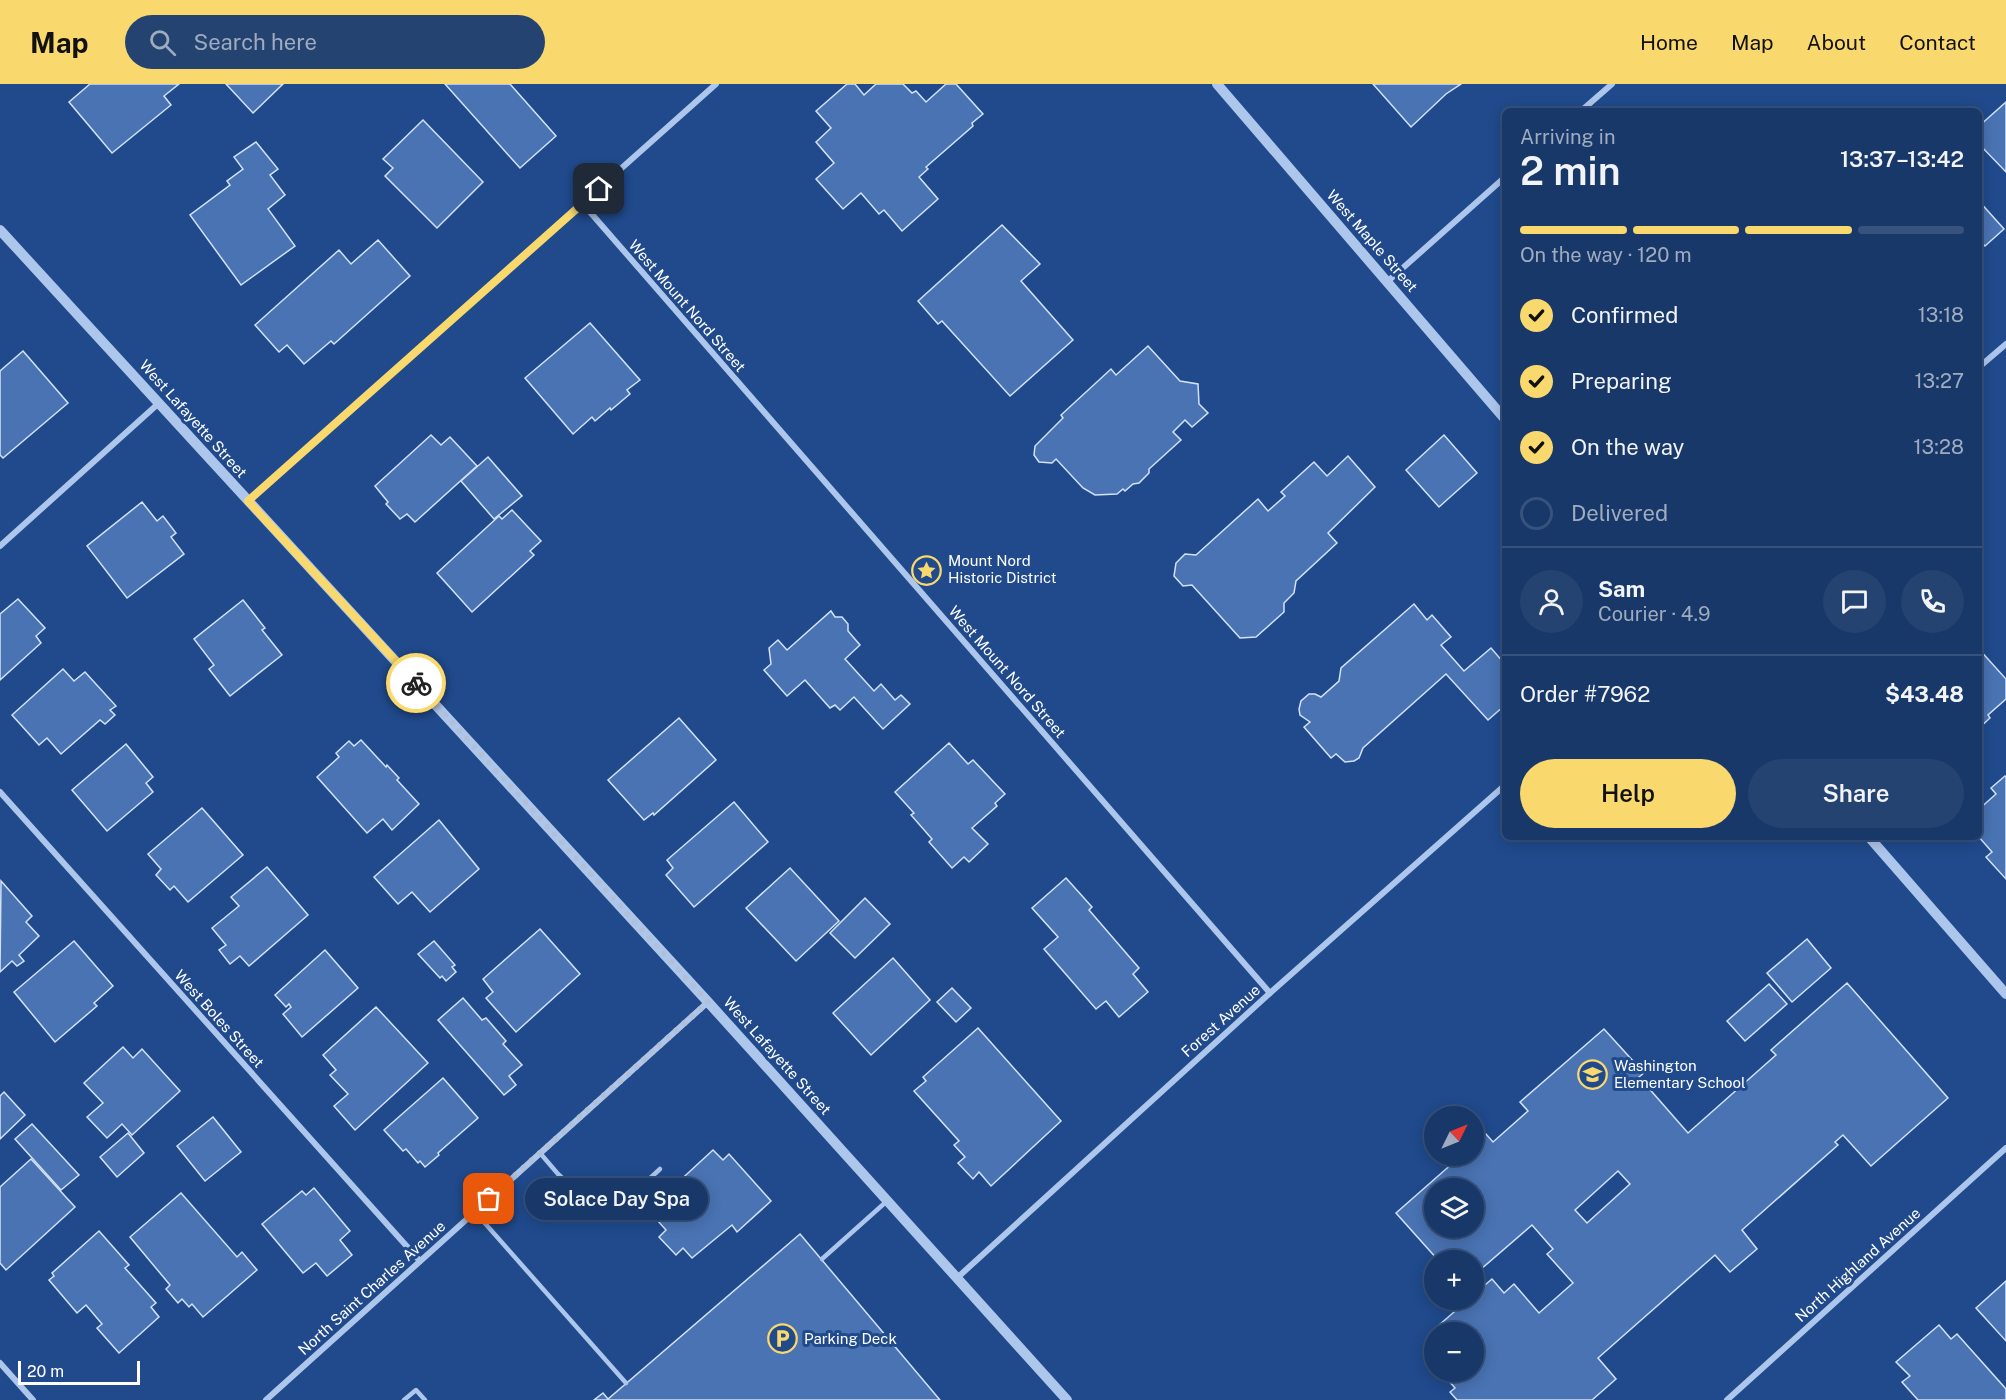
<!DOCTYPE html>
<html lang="en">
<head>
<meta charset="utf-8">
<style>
  :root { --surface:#183869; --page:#254371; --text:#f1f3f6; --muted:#9facc0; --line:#36527d; --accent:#f9d86e }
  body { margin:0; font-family:"Public Sans",sans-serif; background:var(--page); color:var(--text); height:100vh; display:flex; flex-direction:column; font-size:22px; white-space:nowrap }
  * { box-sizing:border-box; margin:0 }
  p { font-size:20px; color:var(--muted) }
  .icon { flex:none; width:33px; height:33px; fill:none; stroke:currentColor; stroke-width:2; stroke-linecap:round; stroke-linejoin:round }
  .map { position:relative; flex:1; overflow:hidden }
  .drawer { position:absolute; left:1502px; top:24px; width:480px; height:732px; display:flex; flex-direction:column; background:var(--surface); border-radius:9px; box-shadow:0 3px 15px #0003,0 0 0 2px var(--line) }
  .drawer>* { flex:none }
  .needle { width:39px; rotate:47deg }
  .buttons { position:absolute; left:1424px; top:1022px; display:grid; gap:12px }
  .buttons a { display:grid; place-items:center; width:60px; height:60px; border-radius:50%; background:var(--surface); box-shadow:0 3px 15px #0003,0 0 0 2px var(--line); font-size:30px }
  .scale { position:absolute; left:18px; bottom:15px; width:122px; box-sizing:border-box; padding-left:6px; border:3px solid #fff; border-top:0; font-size:16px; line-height:21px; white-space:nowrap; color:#fff; -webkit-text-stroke:4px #204a8c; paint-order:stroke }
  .pin { position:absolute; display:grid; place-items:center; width:51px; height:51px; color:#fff; margin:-26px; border-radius:12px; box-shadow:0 3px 9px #0006 }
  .courier { position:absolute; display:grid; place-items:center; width:60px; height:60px; margin:-30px; border:4px solid #f9d86e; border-radius:50%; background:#fff; color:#222; box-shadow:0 2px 8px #0007 }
  .bubble { position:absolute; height:42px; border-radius:21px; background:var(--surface); box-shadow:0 3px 15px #0003,0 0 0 2px var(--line); font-size:20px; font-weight:600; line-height:42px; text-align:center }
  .summary em { font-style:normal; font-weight:600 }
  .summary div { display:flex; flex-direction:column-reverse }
  .summary { display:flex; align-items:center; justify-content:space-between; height:102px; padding:0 18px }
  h1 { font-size:39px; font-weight:600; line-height:45px }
  .bar { display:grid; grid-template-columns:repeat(4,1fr); gap:9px 6px; align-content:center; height:72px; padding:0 18px }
  .bar i { height:8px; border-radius:4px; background:var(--line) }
  .bar .selected { background:var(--accent) }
  .bar p { grid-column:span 4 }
  .line { display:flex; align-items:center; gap:15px; padding:0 18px; border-top:2px solid var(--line) }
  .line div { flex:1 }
  .round { display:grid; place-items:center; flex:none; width:63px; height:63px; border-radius:32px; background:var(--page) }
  ol { padding:0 18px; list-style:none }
  li { display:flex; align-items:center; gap:18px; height:66px }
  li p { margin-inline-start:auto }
  li .icon { padding:6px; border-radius:50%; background:var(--accent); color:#111; stroke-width:4 }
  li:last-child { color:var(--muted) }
  li i { width:33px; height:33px; border:3px solid var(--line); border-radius:50% }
  .primary-button { display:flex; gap:12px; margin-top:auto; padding:12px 18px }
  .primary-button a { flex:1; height:69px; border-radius:36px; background:var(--accent); color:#111; font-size:24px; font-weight:600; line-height:69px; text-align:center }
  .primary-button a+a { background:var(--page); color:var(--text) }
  header { display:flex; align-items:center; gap:36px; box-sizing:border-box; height:84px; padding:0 30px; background:var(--accent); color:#111 }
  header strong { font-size:28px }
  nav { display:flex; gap:33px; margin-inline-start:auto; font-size:21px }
  .search { width:420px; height:54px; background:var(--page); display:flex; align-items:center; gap:15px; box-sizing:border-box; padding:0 21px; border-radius:33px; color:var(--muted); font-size:22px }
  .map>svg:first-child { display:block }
  .building { fill:#4973b3; stroke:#d3e2f9; stroke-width:1.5; fill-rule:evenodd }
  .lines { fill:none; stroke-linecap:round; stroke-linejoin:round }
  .service { stroke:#adc6ec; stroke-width:4.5 }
  .minor { stroke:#adc6ec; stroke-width:6 }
  .tertiary { stroke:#adc6ec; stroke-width:10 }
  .done { stroke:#b1c0d7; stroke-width:6; stroke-dasharray:0 10.8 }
  .route { stroke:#f9d86e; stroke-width:8 }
  .labels { text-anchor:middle; stroke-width:6; stroke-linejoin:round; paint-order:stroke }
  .street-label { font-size:15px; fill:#fff; stroke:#204a8c }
  .poi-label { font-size:15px; fill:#fff; stroke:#204a8c; text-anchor:start }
</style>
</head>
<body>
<header>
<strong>Map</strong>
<div class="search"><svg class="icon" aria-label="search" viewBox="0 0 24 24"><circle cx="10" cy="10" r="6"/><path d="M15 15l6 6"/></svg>Search here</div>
<nav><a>Home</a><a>Map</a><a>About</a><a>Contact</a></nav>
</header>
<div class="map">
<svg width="2006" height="1316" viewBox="0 0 2006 1316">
  <rect width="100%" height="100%" fill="#204a8c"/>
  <g class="building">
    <polygon points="90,0 179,0 164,12 171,21 112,69 69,18"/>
    <polygon points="226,0 283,0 253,29"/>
    <polygon points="445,0 510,0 556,52 520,84"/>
    <polygon points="847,0 855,0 864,11 876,0 903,0 912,9 916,7 926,18 946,0 956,0 983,30 972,39 973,42 926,83 928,85 919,93 938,115 902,147 884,126 879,130 861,109 843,125 816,95 834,79 816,58 831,44 816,27"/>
    <polygon points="1373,0 1461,0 1446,10 1411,43"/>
    <polygon points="2006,18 2006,88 1978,59 1978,43"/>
    <polygon points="423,36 483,98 437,144 385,92 393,84 383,75"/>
    <polygon points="256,58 278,85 270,91 285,111 268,125 295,162 241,201 190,131 230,101 227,97 243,85 234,73"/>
    <polygon points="1978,116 2004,145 1985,162 1978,155"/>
    <polygon points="1002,141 1040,180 1021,197 1073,256 1010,312 942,237 938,240 918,217"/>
    <polygon points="378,156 410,192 334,260 331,257 304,280 287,261 279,268 255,241 339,166 351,180"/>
    <polygon points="590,239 640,296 627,306 630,310 611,326 610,324 595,337 592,333 573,350 525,294"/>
    <polygon points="1148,262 1180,297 1198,300 1199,320 1208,329 1192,343 1185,336 1173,348 1181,356 1149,385 1149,389 1139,399 1133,400 1125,407 1123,405 1117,410 1095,411 1083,404 1056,375 1052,379 1039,378 1034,371 1035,362 1063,334 1061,331 1111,285 1116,291"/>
    <polygon points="23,267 68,319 3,374 0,371 0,287"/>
    <polygon points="431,351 441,361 450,353 477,382 415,438 407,430 400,435 386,420 388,418 375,402"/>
    <polygon points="1444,351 1477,389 1439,423 1406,386"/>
    <polygon points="1348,372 1375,403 1328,449 1337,459 1296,497 1294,509 1284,519 1284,528 1256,553 1240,554 1192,501 1183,502 1174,492 1176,479 1185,470 1196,471 1258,415 1268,427 1285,412 1281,408 1314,378 1327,392"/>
    <polygon points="488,373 522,412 494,435 461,397"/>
    <polygon points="142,418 157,437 163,432 176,449 171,453 184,470 127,514 87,462"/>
    <polygon points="512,426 541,457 530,467 534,471 472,528 437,489 499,432 502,435"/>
    <polygon points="18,515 45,544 36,552 41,559 0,596 0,530"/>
    <polygon points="243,516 265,544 262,546 282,571 230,612 209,585 214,581 194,555"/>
    <polygon points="1414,520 1427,536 1432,531 1451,553 1441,561 1464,587 1491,564 1504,579 1504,622 1488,636 1446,590 1363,664 1359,674 1354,677 1345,678 1336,670 1331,674 1304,643 1310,638 1300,631 1299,625 1301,617 1309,610 1315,610 1321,613 1339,597 1341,584"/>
    <polygon points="831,527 835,533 842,533 848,540 848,547 860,561 845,575 874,607 881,600 895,616 901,611 910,620 883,645 854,613 840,626 835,621 830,624 805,596 787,612 764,586 771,580 769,564 778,556 787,566"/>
    <polygon points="1978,564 2006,595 2006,615 1988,631 1990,634 1978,645"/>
    <polygon points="63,585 74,597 85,588 116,622 110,626 115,631 105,640 100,636 61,670 47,654 39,661 12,631"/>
    <polygon points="679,634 716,676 654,731 653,729 644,736 608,696"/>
    <polygon points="361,656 386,683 387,681 399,694 397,696 419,720 392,746 383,735 367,749 317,693 339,673 336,669 349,657 354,662"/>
    <polygon points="949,659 968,680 973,676 1005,710 995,719 997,722 972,744 988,760 969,778 964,773 952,784 929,758 932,755 911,731 914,729 895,708"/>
    <polygon points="126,660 153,693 146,699 153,708 107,747 72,706"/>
    <polygon points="2005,692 2006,693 2006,795 1986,773 1992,768 1978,752 1978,748 1982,745 1978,741 1978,726 1996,710 1991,704"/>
    <polygon points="734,718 768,758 694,823 666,791 673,784 667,776"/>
    <polygon points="202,724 243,771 188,818 174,802 170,806 156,791 161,785 148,770"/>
    <polygon points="439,736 479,785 430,828 412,808 398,820 374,793"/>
    <polygon points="267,783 308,831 249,882 240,872 230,880 219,866 226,861 212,844 239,822 231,813"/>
    <polygon points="790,784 839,837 796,877 746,824"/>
    <polygon points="1066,794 1092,823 1089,826 1139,884 1133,890 1148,908 1119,933 1106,917 1096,925 1044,865 1058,853 1032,824"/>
    <polygon points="1,797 32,832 26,838 39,852 19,871 24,877 17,882 12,877 0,888"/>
    <polygon points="865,814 890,840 855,874 830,849"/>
    <polygon points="540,845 580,890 516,948 486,914 493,908 483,895"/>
    <polygon points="1807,855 1831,884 1792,918 1767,889"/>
    <polygon points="74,857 113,902 94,919 97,922 55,958 14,908"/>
    <polygon points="434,857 455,881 452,883 456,888 446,897 442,892 440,894 418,870"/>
    <polygon points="325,866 358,904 302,953 283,930 291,923 289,920 286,923 275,911"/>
    <polygon points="893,874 930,916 871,971 833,929"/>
    <path d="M 1847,899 L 1948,1014 L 1871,1082 L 1843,1051 L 1835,1058 L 1838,1061 L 1742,1146 L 1757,1165 L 1730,1188 L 1715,1171 L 1598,1274 L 1616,1295 L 1592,1316 L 1457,1316 L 1450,1308 L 1455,1304 L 1440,1287 L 1473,1287 L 1473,1248 L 1434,1248 L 1434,1252 L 1431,1248 L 1469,1215 L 1473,1215 L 1473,1211 L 1492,1195 L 1504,1209 L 1514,1200 L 1539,1229 L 1573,1199 L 1547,1170 L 1553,1165 L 1532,1141 L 1473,1192 L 1473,1176 L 1438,1176 L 1396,1129 L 1462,1071 L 1473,1071 L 1473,1061 L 1486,1050 L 1493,1058 L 1528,1027 L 1520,1018 L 1604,945 L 1644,989 L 1639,993 L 1688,1049 L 1776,971 L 1771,966 ZM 1618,1087 L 1630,1100 L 1587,1139 L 1575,1126 ZM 1434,1104 L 1473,1104 L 1473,1143 L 1434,1143 Z"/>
    <polygon points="1769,900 1787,920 1745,957 1727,937"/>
    <polygon points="952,904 971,924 956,938 937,918"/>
    <polygon points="463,914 482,936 486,934 506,957 503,960 522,981 509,992 516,1001 504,1011 438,936"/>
    <polygon points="376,923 428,979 355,1046 334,1022 348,1010 330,991 336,986 323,971"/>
    <polygon points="978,944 1061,1037 991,1102 979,1088 973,1095 958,1079 965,1073 954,1061 959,1057 914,1007 926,997 923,993"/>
    <polygon points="123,963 133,974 142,965 180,1007 132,1051 122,1040 107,1054 87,1033 103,1019 84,999"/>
    <polygon points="443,994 478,1034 438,1069 439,1071 425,1083 420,1077 418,1079 406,1065 403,1067 384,1046"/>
    <polygon points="4,1008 25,1031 0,1055 0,1012"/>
    <polygon points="213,1033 241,1068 205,1097 177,1062"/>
    <polygon points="32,1040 79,1091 61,1106 15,1055"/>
    <polygon points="128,1049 144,1069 117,1093 100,1073"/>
    <polygon points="713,1066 723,1076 729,1070 771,1117 737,1148 732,1141 692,1174 683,1164 676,1171 659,1153 666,1146 648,1126"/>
    <polygon points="31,1075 75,1123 6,1186 0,1179 0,1103"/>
    <polygon points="314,1104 350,1147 340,1156 352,1171 327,1192 316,1179 303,1189 262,1140 302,1107 306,1111"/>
    <polygon points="181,1109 237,1173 242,1168 257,1186 203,1233 192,1220 189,1223 182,1215 178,1219 166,1205 170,1201 130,1153"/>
    <polygon points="99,1147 129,1181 125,1184 156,1219 151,1223 159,1233 119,1269 97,1244 102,1240 86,1221 77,1229 49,1196 54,1192 52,1189"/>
    <polygon points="800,1150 940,1316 594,1316 603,1309 608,1315"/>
    <polygon points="2006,1197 2006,1257 1976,1224"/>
    <polygon points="1939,1241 1951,1255 1957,1250 2006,1305 2006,1316 1918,1316 1902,1298 1910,1292 1896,1278"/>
  </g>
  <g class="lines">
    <g class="service">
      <polyline points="540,1069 558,1090 606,1135 660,1085"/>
      <polyline points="475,1128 626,1299"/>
      <polyline points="822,1175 887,1117"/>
      <polyline points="404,1316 416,1306 425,1316"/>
    </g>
    <g class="minor">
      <polyline points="1581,27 1612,0"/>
      <polyline points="583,120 1270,909"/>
      <polyline points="1387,198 1504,94"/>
      <polyline points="1978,284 2006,260"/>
      <polyline points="248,417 716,0"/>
      <polyline points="0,462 159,319"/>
      <polyline points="0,708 420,1177"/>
      <polyline points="957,1194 1270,909 1504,702"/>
      <polyline points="0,1279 33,1316"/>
      <polyline points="266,1316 708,918"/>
      <polyline points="1727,1316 2006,1064"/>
    </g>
    <g class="tertiary">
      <polyline points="1217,0 1504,334"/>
      <polyline points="0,146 708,918 1067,1316"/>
      <polyline points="1869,753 2006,910"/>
    </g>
  </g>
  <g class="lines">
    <polyline class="done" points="416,599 708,918 489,1115"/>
    <polyline class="route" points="416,599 248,417 599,105"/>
  </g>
  <defs>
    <symbol id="sight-ring" viewBox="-11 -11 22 22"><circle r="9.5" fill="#204a8c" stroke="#f9d86e" stroke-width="1.5"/><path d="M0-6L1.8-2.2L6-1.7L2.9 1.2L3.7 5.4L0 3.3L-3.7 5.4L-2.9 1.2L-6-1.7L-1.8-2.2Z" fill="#f9d86e"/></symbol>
    <symbol id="school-ring" viewBox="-11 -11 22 22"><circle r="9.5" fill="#204a8c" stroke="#f9d86e" stroke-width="1.5"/><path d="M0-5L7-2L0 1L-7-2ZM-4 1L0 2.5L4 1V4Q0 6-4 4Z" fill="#f9d86e"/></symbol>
    <symbol id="parking-ring" viewBox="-11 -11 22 22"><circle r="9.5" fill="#204a8c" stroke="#f9d86e" stroke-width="1.5"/><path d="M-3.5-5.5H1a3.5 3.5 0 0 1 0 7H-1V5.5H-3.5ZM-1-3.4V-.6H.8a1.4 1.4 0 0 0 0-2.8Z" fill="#f9d86e"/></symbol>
  </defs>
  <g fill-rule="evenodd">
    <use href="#sight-ring" x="910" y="470" width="33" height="33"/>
    <use href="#school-ring" x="1576" y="974" width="33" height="33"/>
    <use href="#parking-ring" x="766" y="1238" width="33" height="33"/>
  </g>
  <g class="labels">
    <g class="street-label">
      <text transform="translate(1372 157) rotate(49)" y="5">West Maple Street</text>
      <text transform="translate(687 222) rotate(49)" y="5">West Mount Nord Street</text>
      <text transform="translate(193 335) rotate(48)" y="5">West Lafayette Street</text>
      <text transform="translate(1007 588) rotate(49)" y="5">West Mount Nord Street</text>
      <text transform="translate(219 935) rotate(48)" y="5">West Boles Street</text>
      <text transform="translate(1221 937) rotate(-42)" y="5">Forest Avenue</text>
      <text transform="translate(777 972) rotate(48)" y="5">West Lafayette Street</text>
      <text transform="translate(1858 1181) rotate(-42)" y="5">North Highland Avenue</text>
      <text transform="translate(372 1204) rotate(-42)" y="5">North Saint Charles Avenue</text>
    </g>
    <g class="poi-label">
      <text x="948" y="482">Mount Nord<tspan x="948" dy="17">Historic District</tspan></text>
      <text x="1614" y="987">Washington<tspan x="1614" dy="17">Elementary School</tspan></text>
      <text x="804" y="1260">Parking Deck</text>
    </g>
  </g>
</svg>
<div class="buttons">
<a><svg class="needle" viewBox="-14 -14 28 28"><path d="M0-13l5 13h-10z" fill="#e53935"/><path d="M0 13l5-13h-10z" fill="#9facc0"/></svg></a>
<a><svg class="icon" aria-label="layers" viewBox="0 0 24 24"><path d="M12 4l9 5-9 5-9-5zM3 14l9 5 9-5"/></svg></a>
<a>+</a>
<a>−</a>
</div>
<div class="scale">20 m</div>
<div class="pin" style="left:489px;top:1115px;background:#ea580c"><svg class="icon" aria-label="bag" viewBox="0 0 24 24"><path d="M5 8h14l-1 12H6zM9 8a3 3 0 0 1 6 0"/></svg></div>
<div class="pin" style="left:599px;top:105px;background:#1f2937"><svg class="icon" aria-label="home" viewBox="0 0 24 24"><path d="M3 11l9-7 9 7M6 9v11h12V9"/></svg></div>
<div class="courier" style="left:416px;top:599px"><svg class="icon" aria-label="bike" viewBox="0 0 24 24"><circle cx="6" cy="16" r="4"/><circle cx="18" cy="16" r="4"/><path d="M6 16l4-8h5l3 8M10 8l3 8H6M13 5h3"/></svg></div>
<div class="bubble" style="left:525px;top:1094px;width:183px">Solace Day Spa</div>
<section class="drawer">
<div class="summary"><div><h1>2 min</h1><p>Arriving in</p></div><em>13:37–13:42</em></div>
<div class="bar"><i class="selected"></i><i class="selected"></i><i class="selected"></i><i></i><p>On the way · 120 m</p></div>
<ol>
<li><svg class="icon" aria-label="check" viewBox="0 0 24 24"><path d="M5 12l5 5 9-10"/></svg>Confirmed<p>13:18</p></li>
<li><svg class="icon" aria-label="check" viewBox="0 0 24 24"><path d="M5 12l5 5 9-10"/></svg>Preparing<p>13:27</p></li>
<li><svg class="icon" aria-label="check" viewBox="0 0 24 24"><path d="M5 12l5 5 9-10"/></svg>On the way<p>13:28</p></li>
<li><i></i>Delivered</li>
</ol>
<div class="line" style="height:108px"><a class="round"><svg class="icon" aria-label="person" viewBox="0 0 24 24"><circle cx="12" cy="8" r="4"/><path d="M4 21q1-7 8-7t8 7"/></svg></a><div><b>Sam</b><p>Courier · 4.9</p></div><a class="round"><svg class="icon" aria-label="chat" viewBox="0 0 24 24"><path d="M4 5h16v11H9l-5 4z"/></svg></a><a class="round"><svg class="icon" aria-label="phone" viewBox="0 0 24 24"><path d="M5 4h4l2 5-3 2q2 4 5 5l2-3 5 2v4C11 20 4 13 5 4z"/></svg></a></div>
<div class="line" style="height:78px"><div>Order #7962</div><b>$43.48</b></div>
<div class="primary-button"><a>Help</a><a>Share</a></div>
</section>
</div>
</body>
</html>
